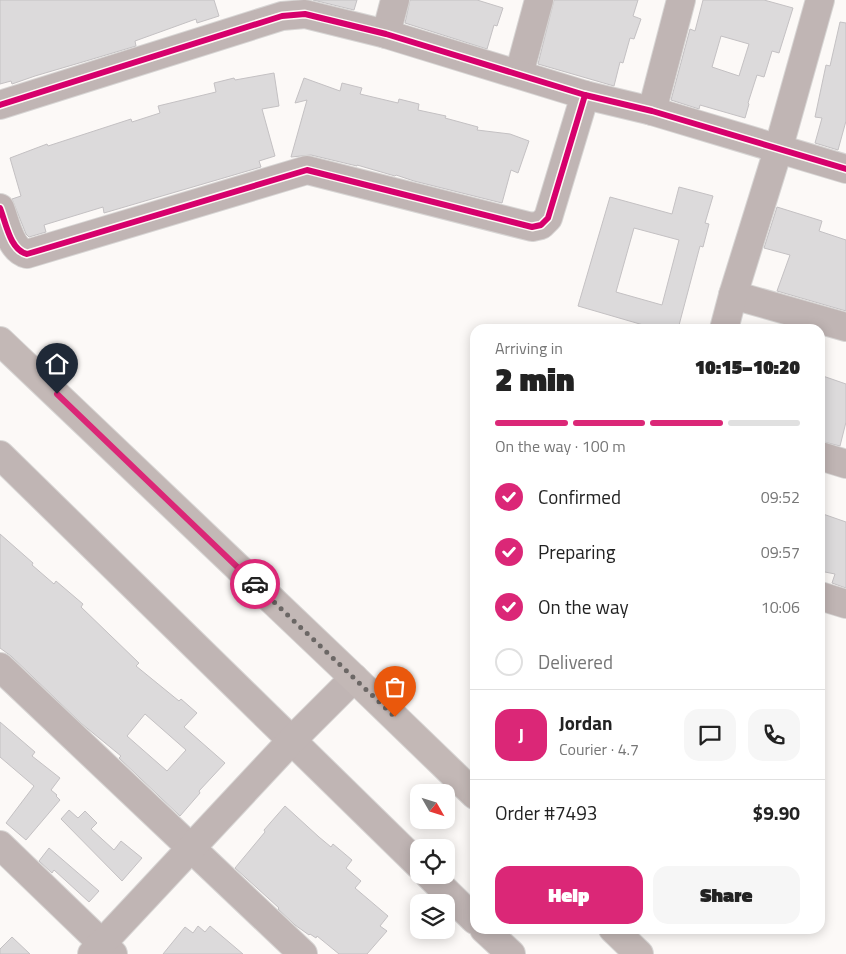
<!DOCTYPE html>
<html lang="en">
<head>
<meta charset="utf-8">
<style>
  :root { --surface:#fff; --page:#f6f6f6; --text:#222; --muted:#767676; --line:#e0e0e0; --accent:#db2777 }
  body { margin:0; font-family:"Titillium Web",sans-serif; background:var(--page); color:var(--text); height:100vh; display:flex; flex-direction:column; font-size:19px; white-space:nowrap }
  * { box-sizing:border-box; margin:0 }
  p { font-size:16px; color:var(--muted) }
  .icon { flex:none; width:28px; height:28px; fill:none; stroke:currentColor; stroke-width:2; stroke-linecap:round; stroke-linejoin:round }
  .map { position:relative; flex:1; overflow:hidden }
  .panel { position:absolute; left:470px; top:324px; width:355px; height:610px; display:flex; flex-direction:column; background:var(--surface); border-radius:15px; box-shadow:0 2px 12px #0003 }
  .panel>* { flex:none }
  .needle { width:32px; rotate:129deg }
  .fabs { position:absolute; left:410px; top:784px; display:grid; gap:10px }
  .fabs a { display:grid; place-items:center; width:45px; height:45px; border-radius:10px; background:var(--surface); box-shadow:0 2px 12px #0003; font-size:25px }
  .pin { position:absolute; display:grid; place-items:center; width:42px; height:42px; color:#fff; margin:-51px -21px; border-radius:50% 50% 50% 0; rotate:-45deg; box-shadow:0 0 5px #0007 }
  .pin .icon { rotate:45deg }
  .courier { position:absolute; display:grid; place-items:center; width:50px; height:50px; margin:-25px; border:4px solid #db2777; border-radius:50%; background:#fff; color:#222; box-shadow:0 1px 6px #0007 }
  .summary em { font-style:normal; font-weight:800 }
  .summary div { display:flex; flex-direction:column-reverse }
  .summary { display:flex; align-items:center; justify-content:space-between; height:85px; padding:0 25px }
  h1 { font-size:32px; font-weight:800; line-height:38px }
  .bar { display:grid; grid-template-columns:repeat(4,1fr); gap:8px 5px; align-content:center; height:60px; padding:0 25px }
  .bar i { height:6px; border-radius:4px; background:var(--line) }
  .bar .active { background:var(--accent) }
  .bar p { grid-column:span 4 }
  .line { display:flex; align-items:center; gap:12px; padding:0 25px; border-top:1px solid var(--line) }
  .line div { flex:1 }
  .round { display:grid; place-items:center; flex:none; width:52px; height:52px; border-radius:15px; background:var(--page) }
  ol { padding:0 25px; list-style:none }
  li { display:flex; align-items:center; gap:15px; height:55px }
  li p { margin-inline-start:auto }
  li .icon { padding:5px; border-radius:50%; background:var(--accent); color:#fff; stroke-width:4 }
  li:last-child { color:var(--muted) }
  li i { width:28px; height:28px; border:2px solid var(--line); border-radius:50% }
  .cta { display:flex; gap:10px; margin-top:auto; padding:10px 25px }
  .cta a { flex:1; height:58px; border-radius:15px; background:var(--accent); color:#fff; font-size:20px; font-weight:800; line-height:58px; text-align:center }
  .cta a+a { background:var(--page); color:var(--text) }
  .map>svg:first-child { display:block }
  .building { fill:#dcdadb; stroke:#c4c1c3; fill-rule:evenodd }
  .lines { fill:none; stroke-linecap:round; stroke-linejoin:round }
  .minor-casing { stroke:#d7d5d4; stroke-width:30 }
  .major-casing { stroke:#d7d5d4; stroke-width:30 }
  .minor { stroke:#c0b5b4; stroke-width:28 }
  .major { stroke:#c3b8b6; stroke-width:28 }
  .cycleway-casing { stroke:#fdf9f6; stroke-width:9 }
  .cycleway { stroke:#d6006c; stroke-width:6 }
  .done { stroke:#6b6765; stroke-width:5; stroke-dasharray:0 9 }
  .route { stroke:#db2777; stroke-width:6 }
</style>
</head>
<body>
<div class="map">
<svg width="846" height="954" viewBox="0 0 846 954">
  <rect width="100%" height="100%" fill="#fcf9f7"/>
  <g class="building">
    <polygon points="0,0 214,0 219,16 197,23 196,19 135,41 136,46 86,61 35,76 12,84 11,81 0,84"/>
    <polygon points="313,0 357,0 354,10"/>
    <polygon points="410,0 477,0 503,8 497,26 494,25 487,49 405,23"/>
    <polygon points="554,0 638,0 633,16 641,19 634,39 630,38 623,63 620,62 614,86 538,64"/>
    <path d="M 703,0 L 764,0 L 793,8 L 779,53 L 772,51 L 764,77 L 757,75 L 748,103 L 749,104 L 745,118 L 700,105 L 699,109 L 671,100 L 690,29 L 695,31 ZM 721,36 L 749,44 L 739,76 L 712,67 Z"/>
    <polygon points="840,22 846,23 846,121 838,150 815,143 822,118 815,117 826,65 830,66"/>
    <polygon points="274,73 279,106 262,109 275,156 259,161 261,167 104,213 103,207 44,225 46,232 29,237 26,234 12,199 21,196 10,158 47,144 48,146 131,119 132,122 160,113 158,106 216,92 214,83 234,78 235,80"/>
    <polygon points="304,78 340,91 342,83 362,88 360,94 398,103 399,99 419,104 418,110 446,116 445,118 478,127 477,130 510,134 529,141 518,173 511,170 502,203 414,181 396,175 395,176 357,165 357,166 311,155 291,157 307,100 295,103"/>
    <path d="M 679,187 L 713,196 L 705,223 L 709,224 L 703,247 L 700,246 L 678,329 L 657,329 L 578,306 L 610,197 L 672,214 ZM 634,228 L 679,240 L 662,305 L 616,292 Z"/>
    <polygon points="777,207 822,221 819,231 846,240 846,311 777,291 790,255 764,248"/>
    <polygon points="820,375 846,384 846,422 840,446 820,441"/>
    <polygon points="823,514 846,522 846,588 832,583 835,574 820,571 820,525"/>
    <path d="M 0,534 L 33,563 L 32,565 L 54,584 L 56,581 L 83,604 L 81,607 L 139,663 L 136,666 L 179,701 L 181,699 L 197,713 L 184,727 L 225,763 L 199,791 L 200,793 L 180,816 L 119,758 L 121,756 L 82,724 L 11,656 L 0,648 ZM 145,714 L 186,750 L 167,771 L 127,736 Z"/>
    <polygon points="0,722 35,752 32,756 60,778 51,790 57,795 56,796 60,800 26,840 6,823 34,786 0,757"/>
    <polygon points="285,806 319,837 331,847 333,844 352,860 346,868 361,881 355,888 388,916 380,926 387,931 367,954 339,954 317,936 316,938 310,934 309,935 295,925 278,909 279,908 235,868 265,832 264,830"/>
    <polygon points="69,810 78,818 85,811 97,823 91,829 114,850 121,841 142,858 122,881 61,819"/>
    <polygon points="49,848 99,891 89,902 54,870 52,873 39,861"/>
    <polygon points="198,926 205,932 210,926 243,954 163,954 185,927 193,933"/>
    <polygon points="12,937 30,954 0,954 0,949"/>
  </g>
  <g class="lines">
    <defs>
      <g id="minor">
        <polyline points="386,34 395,0"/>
        <polyline points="519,74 539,0"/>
        <polyline points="0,105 282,16 305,14 386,34 585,95 652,111 846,169"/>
        <polyline points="652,111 681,0"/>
        <path d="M 0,208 C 6,223 10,250 27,254 L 307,170 L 532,227 L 541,225 L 548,218 L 585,95"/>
        <polyline points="733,295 846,327"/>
        <polyline points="724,329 733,295 778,150 820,0"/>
        <polyline points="0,455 419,865"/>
        <polyline points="820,456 846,464"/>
        <polyline points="820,596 846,604"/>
        <polyline points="0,667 303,954"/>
        <polyline points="0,845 113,954"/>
        <polyline points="429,875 475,920"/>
        <polyline points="484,929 511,954"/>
        <polyline points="92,954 291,741 354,678"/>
      </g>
      <g id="major">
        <polyline points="0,341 354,678 475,795"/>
        <polyline points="613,929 639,954"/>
      </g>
    </defs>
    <use href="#minor" class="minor-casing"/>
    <use href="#major" class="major-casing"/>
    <use href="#minor" class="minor"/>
    <use href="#major" class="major"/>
    <defs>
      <g id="cycleway">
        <polyline points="0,105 282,16 305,14 386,34 585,95 652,111 846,169"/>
        <path d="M 0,208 C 6,223 10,250 27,254 L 307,170 L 532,227 L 541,225 L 548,218 L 585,95"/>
      </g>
    </defs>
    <use href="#cycleway" class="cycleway-casing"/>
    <use href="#cycleway" class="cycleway"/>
  </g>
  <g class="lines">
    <polyline class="done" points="255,584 395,717"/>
    <polyline class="route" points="57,394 255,584"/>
  </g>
</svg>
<div class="fabs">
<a><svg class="needle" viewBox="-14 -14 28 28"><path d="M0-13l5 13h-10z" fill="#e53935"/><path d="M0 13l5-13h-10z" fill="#767676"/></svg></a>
<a><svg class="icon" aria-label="locate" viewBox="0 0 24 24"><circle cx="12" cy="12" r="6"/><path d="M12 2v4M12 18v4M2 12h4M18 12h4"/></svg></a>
<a><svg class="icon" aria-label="layers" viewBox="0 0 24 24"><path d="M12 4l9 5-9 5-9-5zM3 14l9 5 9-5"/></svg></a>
</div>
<div class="pin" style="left:395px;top:717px;background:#ea580c"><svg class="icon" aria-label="bag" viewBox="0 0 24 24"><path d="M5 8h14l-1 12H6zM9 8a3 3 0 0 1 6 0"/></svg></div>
<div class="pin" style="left:57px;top:394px;background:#1f2937"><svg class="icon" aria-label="home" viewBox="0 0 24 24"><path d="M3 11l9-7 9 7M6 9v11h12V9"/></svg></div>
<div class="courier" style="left:255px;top:584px"><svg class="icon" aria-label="car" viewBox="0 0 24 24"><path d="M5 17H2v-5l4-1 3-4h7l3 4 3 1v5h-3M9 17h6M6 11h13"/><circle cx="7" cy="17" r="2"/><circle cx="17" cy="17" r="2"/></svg></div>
<section class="panel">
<div class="summary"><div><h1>2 min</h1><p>Arriving in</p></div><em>10:15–10:20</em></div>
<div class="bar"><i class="active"></i><i class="active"></i><i class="active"></i><i></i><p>On the way · 100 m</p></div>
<ol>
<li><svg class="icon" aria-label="check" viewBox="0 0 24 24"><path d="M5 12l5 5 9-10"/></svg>Confirmed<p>09:52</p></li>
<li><svg class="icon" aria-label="check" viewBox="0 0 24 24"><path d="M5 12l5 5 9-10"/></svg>Preparing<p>09:57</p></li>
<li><svg class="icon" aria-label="check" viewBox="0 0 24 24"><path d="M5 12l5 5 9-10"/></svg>On the way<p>10:06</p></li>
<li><i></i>Delivered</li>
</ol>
<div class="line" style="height:90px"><b class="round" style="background:var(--accent);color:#fff">J</b><div><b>Jordan</b><p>Courier · 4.7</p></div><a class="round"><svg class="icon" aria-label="chat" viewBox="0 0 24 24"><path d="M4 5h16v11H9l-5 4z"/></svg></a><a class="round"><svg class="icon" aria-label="phone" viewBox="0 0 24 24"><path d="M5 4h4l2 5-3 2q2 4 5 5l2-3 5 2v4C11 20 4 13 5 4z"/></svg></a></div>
<div class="line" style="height:65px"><div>Order #7493</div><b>$9.90</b></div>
<div class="cta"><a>Help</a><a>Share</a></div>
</section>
</div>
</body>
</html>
